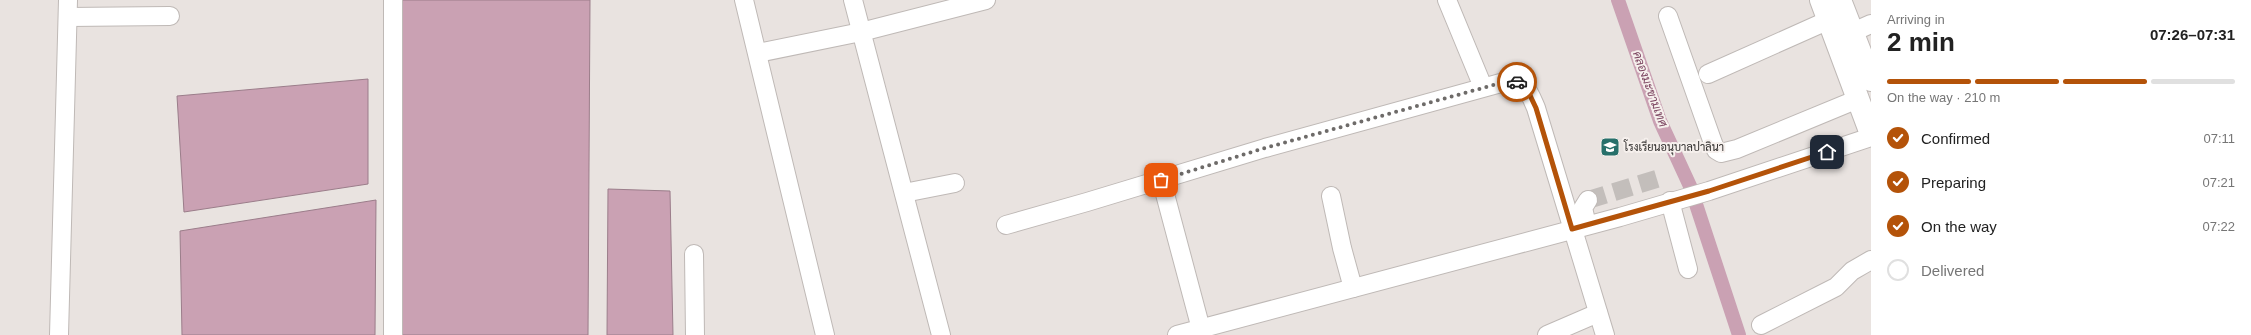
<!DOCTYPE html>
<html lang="en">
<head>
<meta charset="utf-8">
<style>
  :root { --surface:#fff; --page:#f2f2f2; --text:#222; --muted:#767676; --line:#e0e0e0; --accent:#b45309 }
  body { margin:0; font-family:Arial,Sarabun,sans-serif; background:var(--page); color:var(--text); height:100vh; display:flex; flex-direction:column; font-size:15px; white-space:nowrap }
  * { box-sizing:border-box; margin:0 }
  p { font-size:13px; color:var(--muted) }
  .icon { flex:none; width:22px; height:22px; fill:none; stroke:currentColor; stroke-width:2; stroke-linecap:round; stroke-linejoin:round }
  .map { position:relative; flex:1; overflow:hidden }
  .details { display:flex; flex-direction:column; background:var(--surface); width:380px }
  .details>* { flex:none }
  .pin { position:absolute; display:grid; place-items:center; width:34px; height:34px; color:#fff; margin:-17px; border-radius:8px; box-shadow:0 2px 6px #0006 }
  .courier { position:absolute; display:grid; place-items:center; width:40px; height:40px; margin:-20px; border:3px solid #b45309; border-radius:50%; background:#fff; color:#222; box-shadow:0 1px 5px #0007 }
  .headline em { font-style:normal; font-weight:600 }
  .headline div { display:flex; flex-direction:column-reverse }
  .headline { display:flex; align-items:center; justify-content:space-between; height:68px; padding:0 16px }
  h1 { font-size:26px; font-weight:600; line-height:30px }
  .bar { display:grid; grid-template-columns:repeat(4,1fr); gap:6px 4px; align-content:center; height:48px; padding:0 16px }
  .bar i { height:5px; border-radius:3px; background:var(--line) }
  .bar .active { background:var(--accent) }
  .bar p { grid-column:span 4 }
  ol { padding:0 16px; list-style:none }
  li { display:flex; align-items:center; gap:12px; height:44px }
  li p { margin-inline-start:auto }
  li .icon { padding:4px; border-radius:50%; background:var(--accent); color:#fff; stroke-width:4 }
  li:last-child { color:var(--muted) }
  li i { width:22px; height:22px; border:2px solid var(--line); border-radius:50% }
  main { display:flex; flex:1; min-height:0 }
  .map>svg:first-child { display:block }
  .water { fill:#caa1b3; stroke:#9b7d8a }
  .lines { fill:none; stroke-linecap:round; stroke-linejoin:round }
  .canal { stroke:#caa1b3; stroke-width:14 }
  .minor-tunnel { stroke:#c3bebb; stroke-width:18; stroke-dasharray:18 9; stroke-linecap:butt }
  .minor-casing { stroke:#bfb9b6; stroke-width:20 }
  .major-casing { stroke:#bfb9b6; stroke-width:24 }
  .minor { stroke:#fff; stroke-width:18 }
  .major { stroke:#fff; stroke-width:22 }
  .done { stroke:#6e6b69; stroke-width:4; stroke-dasharray:0 7.2 }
  .route { stroke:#b45309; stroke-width:5 }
  .labels { text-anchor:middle; stroke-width:4; stroke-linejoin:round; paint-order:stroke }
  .poi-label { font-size:11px; fill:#2c2a29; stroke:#f6f0ed; text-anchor:start }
  .water-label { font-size:12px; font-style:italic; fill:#7a425e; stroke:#f6f0ed }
</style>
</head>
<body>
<main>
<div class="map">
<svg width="1871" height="335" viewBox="0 0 1871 335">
  <rect width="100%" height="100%" fill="#e9e3e0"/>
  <g class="water">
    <polygon points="398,0 590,0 588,335 398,335"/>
    <polygon points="368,79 368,184 184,212 177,96"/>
    <polygon points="608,189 670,191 673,335 607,335"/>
    <polygon points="376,200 375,335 182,335 180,231"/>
  </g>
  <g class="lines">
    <polyline class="canal" points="1618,0 1660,121 1690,186 1739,335"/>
    <polyline class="minor-tunnel" points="1588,200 1660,178"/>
    <defs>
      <g id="minor">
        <polyline points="393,0 393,335"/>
        <polyline points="744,0 825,335"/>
        <polyline points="853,0 941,335"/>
        <polyline points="1447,0 1483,87"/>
        <polyline points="1668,16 1713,143 1716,150 1721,153 1737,149 1858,99"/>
        <polyline points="68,17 170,16"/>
        <polyline points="1853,32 1871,24"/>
        <polyline points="758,53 861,32 986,0"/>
        <polyline points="1708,74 1829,20"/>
        <polyline points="1161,179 1201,329"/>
        <polyline points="904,193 955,183"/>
        <polyline points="1331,196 1342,248 1353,288"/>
        <polyline points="1670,201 1688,269"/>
        <path d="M 1006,225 L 1087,202 L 1265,148 L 1508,81 C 1527,83 1529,92 1536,108 L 1605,335"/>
        <polyline points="1587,225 1583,208 1588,200"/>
        <polyline points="694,254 695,335"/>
        <polyline points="1761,325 1836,287 1852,271 1871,260"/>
        <polyline points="59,335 68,0"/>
        <polyline points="1177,335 1620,217 1709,191 1871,137"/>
        <polyline points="1547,335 1598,313"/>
      </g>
      <g id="major">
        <polyline points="1821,0 1871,134"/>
        <polyline points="1840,0 1871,80"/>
      </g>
    </defs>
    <use href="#minor" class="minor-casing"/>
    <use href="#major" class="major-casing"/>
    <use href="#minor" class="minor"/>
    <use href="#major" class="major"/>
  </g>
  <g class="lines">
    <polyline class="done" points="1161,180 1265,148 1508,81 1517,82"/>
    <polyline class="route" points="1517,82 1527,89 1536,108 1572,229 1709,191 1827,152"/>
  </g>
  <defs>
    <symbol id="school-square" viewBox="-11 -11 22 22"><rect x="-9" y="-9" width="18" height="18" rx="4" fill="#27706b" stroke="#f6f0ed"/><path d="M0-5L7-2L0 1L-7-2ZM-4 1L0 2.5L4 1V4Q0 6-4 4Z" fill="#fff"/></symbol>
  </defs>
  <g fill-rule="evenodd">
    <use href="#school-square" x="1599" y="136" width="22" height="22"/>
  </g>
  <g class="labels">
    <g class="poi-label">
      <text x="1624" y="151">โรงเรียนอนุบาลปาลินา</text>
    </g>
    <g class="water-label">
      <text transform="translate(1650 89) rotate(70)" y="4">คลองมะขามเทศ</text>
    </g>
  </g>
</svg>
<div class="pin" style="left:1161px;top:180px;background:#ea580c"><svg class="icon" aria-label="bag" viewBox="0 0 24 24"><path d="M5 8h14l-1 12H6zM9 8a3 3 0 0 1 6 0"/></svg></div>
<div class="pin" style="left:1827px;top:152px;background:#1f2937"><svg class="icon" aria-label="home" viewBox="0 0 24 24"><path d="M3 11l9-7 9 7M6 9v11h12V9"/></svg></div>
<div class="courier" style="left:1517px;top:82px"><svg class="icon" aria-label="car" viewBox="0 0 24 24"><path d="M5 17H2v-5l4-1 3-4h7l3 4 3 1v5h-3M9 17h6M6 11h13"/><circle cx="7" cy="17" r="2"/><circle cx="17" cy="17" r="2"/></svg></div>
</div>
<section class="details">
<div class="headline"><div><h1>2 min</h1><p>Arriving in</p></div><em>07:26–07:31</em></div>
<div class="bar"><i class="active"></i><i class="active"></i><i class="active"></i><i></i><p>On the way · 210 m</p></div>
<ol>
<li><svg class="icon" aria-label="check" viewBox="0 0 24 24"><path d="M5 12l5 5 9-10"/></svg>Confirmed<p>07:11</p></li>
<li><svg class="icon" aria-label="check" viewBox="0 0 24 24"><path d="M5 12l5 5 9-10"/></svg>Preparing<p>07:21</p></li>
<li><svg class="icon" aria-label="check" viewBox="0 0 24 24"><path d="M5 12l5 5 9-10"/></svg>On the way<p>07:22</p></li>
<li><i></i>Delivered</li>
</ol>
</section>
</main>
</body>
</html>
